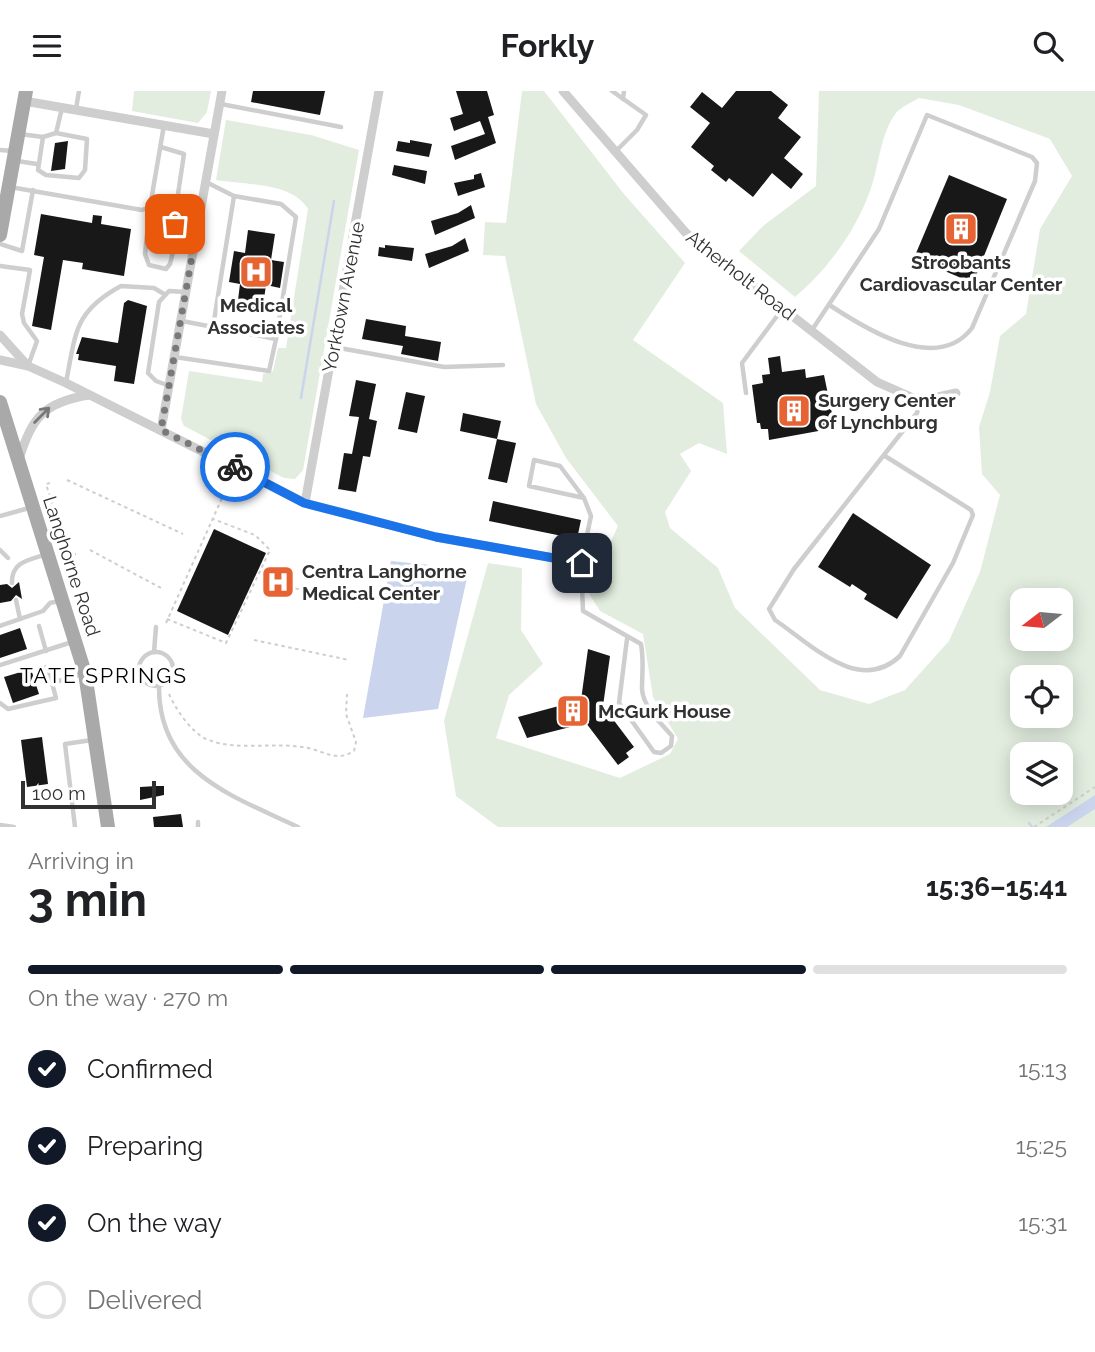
<!DOCTYPE html>
<html lang="en">
<head>
<meta charset="utf-8">
<style>
  :root { --surface:#fff; --page:#f6f6f6; --text:#202124; --muted:#757577; --line:#e0e0e0; --accent:#111827 }
  body { margin:0; font-family:Raleway,sans-serif; background:var(--page); color:var(--text); height:100vh; display:flex; flex-direction:column; font-size:26px; white-space:nowrap }
  * { box-sizing:border-box; margin:0 }
  p { font-size:23px; color:var(--muted) }
  .icon { flex:none; width:38px; height:38px; fill:none; stroke:currentColor; stroke-width:2; stroke-linecap:round; stroke-linejoin:round }
  .map { position:relative; height:736px; overflow:hidden }
  .sheet { display:flex; flex-direction:column; background:var(--surface); flex:1 }
  .sheet>* { flex:none }
  .needle { width:46px; rotate:254deg }
  .fabs { position:absolute; left:1010px; top:497px; display:grid; gap:14px }
  .fabs a { display:grid; place-items:center; width:63px; height:63px; border-radius:14px; background:var(--surface); box-shadow:0 4px 18px #0003; font-size:35px }
  .scale { position:absolute; left:21px; bottom:18px; width:135px; box-sizing:border-box; padding-left:7px; border:4px solid #313131; border-top:0; font-size:19px; line-height:24px; white-space:nowrap; color:#313131; -webkit-text-stroke:5px #fff; paint-order:stroke }
  .pin { position:absolute; display:grid; place-items:center; width:60px; height:60px; color:#fff; margin:-30px; border-radius:14px; box-shadow:0 4px 10px #0006 }
  .courier { position:absolute; display:grid; place-items:center; width:70px; height:70px; margin:-35px; border:5px solid #1a73e8; border-radius:50%; background:#fff; color:#222; box-shadow:0 2px 9px #0007 }
  .overview em { font-style:normal; font-weight:700 }
  .overview div { display:flex; flex-direction:column-reverse }
  .overview { display:flex; align-items:center; justify-content:space-between; height:119px; padding:0 28px }
  h1 { font-size:46px; font-weight:700; line-height:52px }
  .bar { display:grid; grid-template-columns:repeat(4,1fr); gap:10px 7px; align-content:center; height:84px; padding:0 28px }
  .bar i { height:9px; border-radius:5px; background:var(--line) }
  .bar .on { background:var(--accent) }
  .bar p { grid-column:span 4 }
  ol { padding:0 28px; list-style:none }
  li { display:flex; align-items:center; gap:21px; height:77px }
  li p { margin-inline-start:auto }
  li .icon { padding:7px; border-radius:50%; background:var(--accent); color:#fff; stroke-width:4 }
  li:last-child { color:var(--muted) }
  li i { width:38px; height:38px; border:4px solid var(--line); border-radius:50% }
  header { display:flex; justify-content:space-between; align-items:center; height:91px; padding:0 28px; background:var(--surface); font-size:32px; font-weight:700 }
  .map>svg:first-child { display:block }
  .green { fill:#e2eddf; fill-rule:evenodd }
  .water { fill:#cbd4ed }
  .lines { fill:none; stroke-linecap:round; stroke-linejoin:round }
  .stream { stroke:#cbd4ed; stroke-width:2.5 }
  .building { fill:#181818 }
  .path { stroke:#cecece; stroke-width:2; stroke-dasharray:3.5 3.5; stroke-linecap:butt }
  .lane { stroke:#cecece; stroke-width:4.5 }
  .street { stroke:#cecece; stroke-width:9 }
  .primary { stroke:#a9a9a9; stroke-width:14 }
  .oneway { stroke:#787878 }
  .done { stroke:#797979; stroke-width:7; stroke-dasharray:0 12.6 }
  .route { stroke:#1a73e8; stroke-width:9 }
  .labels { text-anchor:middle; stroke-width:7; stroke-linejoin:round; paint-order:stroke }
  .poi-label { font-size:19px; font-weight:bold; fill:#313131; stroke:#fff; text-anchor:start }
  .street-label { font-size:19px; fill:#313131; stroke:#fff }
  .neighbourhood-label { font-size:21px; letter-spacing:2px; fill:#000; stroke:#fff }
</style>
</head>
<body>
<header><svg class="icon" aria-label="menu" viewBox="0 0 24 24"><path d="M4 6h16M4 12h16M4 18h16"/></svg>Forkly<svg class="icon" aria-label="search" viewBox="0 0 24 24"><circle cx="10" cy="10" r="6"/><path d="M15 15l6 6"/></svg></header>
<div class="map">
<svg width="1095" height="736" viewBox="0 0 1095 736">
  <rect width="100%" height="100%" fill="#fff"/>
  <g class="green">
    <polygon points="134,0 211,0 207,21 198,32 132,20"/>
    <path d="M 522,0 L 544,0 L 624,103 L 685,172 L 633,249 L 723,312 L 727,363 L 699,352 L 680,363 L 691,380 L 665,421 L 670,437 L 718,477 L 735,517 L 820,599 L 869,613 L 905,599 L 949,550 L 980,481 L 1000,404 L 982,383 L 979,336 L 990,301 L 1000,245 L 1026,223 L 1040,138 L 1072,85 L 1050,48 L 959,14 L 919,7 C 912,11 901,16 896,22 C 880,43 879,76 870,100 C 855,141 828,178 795,206 L 739,160 L 763,135 L 816,95 L 819,0 L 1095,0 L 1095,736 L 498,736 L 456,705 L 444,630 L 488,472 L 522,477 L 521,539 L 543,573 L 509,604 L 496,647 L 620,687 L 670,663 L 678,648 L 653,606 L 643,543 L 600,520 L 588,501 L 618,435 L 566,367 L 536,313 L 505,165 L 483,164 L 485,131 L 506,132 ZM 1022,509 L 1060,509 L 1060,548 L 1022,548 ZM 1022,586 L 1060,586 L 1060,625 L 1022,625 ZM 1022,663 L 1060,663 L 1060,702 L 1022,702 Z"/>
    <path d="M 226,29 L 311,44 L 359,59 L 303,379 L 295,388 L 284,387 L 184,335 L 181,328 L 189,280 L 262,291 L 263,283 L 273,280 L 278,257 L 286,257 L 308,118 C 292,91 245,94 216,89 Z"/>
  </g>
  <g class="water">
    <polygon points="391,470 469,478 438,618 363,627"/>
    <polygon points="1095,704 1095,718 1067,736 1046,736"/>
  </g>
  <g class="lines">
    <g class="stream">
      <polyline points="301,307 334,110"/>
      <polyline points="1029,732 1032,736"/>
    </g>
  </g>
  <g class="building">
    <polygon points="253,0 325,0 320,24 251,11"/>
    <polygon points="456,0 487,0 494,24 488,26 496,52 455,69 451,55 485,43 480,30 454,40 450,27 463,23"/>
    <polygon points="736,0 771,0 788,14 778,27 801,46 784,67 803,83 791,98 772,82 753,106 729,87 726,91 711,79 714,75 691,56 710,32 690,16 702,1 722,17"/>
    <polygon points="410,49 432,53 429,66 396,60 398,50 410,52"/>
    <polygon points="68,50 65,78 51,80 55,52"/>
    <polygon points="394,74 427,80 425,93 392,84"/>
    <polygon points="481,82 485,96 458,105 454,92 474,88 474,84"/>
    <polygon points="949,84 1007,108 973,192 914,167"/>
    <polygon points="471,114 475,127 435,144 431,130 458,122"/>
    <polygon points="41,123 92,132 93,124 102,125 101,133 131,138 124,185 82,178 83,172 63,169 51,239 32,235 44,166 34,164"/>
    <polygon points="248,139 275,143 271,169 284,171 280,197 266,194 262,222 237,217 240,193 229,191 234,160 245,162"/>
    <polygon points="465,147 469,160 429,177 425,163 452,155"/>
    <polygon points="385,154 414,157 412,170 378,165 379,156 385,157"/>
    <polygon points="128,209 147,215 134,293 114,290 116,275 78,269 79,263 76,263 82,246 118,252 124,212"/>
    <polygon points="366,228 406,235 405,245 441,251 438,270 401,263 403,255 362,248"/>
    <polygon points="780,265 782,281 805,278 806,287 824,284 835,337 769,349 768,338 761,338 760,332 757,332 752,294 763,292 762,284 770,283 768,267"/>
    <polygon points="356,289 376,293 369,328 377,330 370,366 363,365 356,401 338,398 344,362 352,363 359,326 349,325"/>
    <polygon points="406,301 425,305 417,342 398,338"/>
    <polygon points="463,322 501,330 497,348 460,340"/>
    <polygon points="497,348 516,352 507,392 488,388"/>
    <polygon points="493,410 581,429 577,448 489,430"/>
    <polygon points="853,422 931,474 897,528 864,508 867,503 852,493 850,496 818,476"/>
    <polygon points="214,438 266,462 228,544 177,520"/>
    <polygon points="19,491 22,508 16,504 11,510 0,512 0,494 7,493 12,497"/>
    <polygon points="20,537 27,558 0,567 0,544"/>
    <polygon points="588,558 610,565 603,615 634,656 626,662 629,666 618,674 586,632 527,647 518,626 581,609"/>
    <polygon points="31,578 39,603 13,612 4,586"/>
    <polygon points="42,646 48,693 27,696 21,649"/>
    <polygon points="157,695 164,695 164,704 140,709 140,696"/>
    <polygon points="181,723 183,736 154,736 153,726"/>
  </g>
  <g class="lines">
    <g class="path">
      <polyline points="67,389 183,443"/>
      <polyline points="50,392 46,393 69,465 76,463"/>
      <polyline points="90,459 161,497"/>
      <polyline points="275,493 359,511"/>
      <polyline points="167,528 226,552 270,459 255,444 213,428"/>
      <polyline points="166,532 231,387"/>
      <polyline points="254,549 349,569"/>
      <path d="M 169,603 C 175,617 191,641 206,648 C 237,661 275,650 308,657 C 326,661 337,671 354,660 L 356,651 L 346,623 L 347,603"/>
      <polyline points="1034,736 1095,696"/>
    </g>
    <g class="lane">
      <polyline points="612,0 646,24 637,39 615,61"/>
      <polyline points="623,8 624,0"/>
      <polyline points="221,13 341,36"/>
      <polyline points="76,18 79,0"/>
      <polyline points="56,42 87,48 85,79 79,87 46,84 38,79 43,46 56,42 62,17"/>
      <polyline points="20,43 43,46"/>
      <path d="M 161,56 L 184,63 L 172,143 C 176,155 180,158 192,160"/>
      <polyline points="0,59 13,60"/>
      <polyline points="17,70 37,73"/>
      <polyline points="10,96 142,119 150,116 164,34"/>
      <polyline points="150,116 145,163 149,174 166,178 170,173 175,153"/>
      <polyline points="150,121 176,126"/>
      <polyline points="0,153 22,160 33,99"/>
      <polyline points="0,175 30,179 22,223 24,232 37,250 28,275"/>
      <polyline points="182,230 276,248 296,126 281,113 234,105 206,91"/>
      <polyline points="213,236 234,105"/>
      <path d="M 812,239 L 879,138 L 927,24 L 1032,66 L 1037,72 L 1035,90 L 972,237 C 937,283 866,238 831,215"/>
      <polyline points="334,256 444,276 503,274"/>
      <polyline points="175,266 269,280 276,248"/>
      <path d="M 66,291 C 76,243 73,221 121,195 L 154,197 L 164,203"/>
      <polyline points="167,294 156,290 148,282 159,211 169,200 185,201"/>
      <polyline points="746,302 742,272 783,217"/>
      <path d="M 885,365 L 971,419 L 973,424 L 953,472 L 900,565 C 859,604 811,553 775,529 L 769,518 L 794,478 L 917,322 L 920,311"/>
      <path d="M 584,407 L 529,395 L 534,369 L 560,375 L 584,407 L 591,425 L 581,472 L 583,520 L 641,553 C 644,570 642,581 642,598 C 643,616 661,632 672,645 L 671,655 L 661,662 L 654,661 L 619,612 L 627,548"/>
      <polyline points="0,425 29,417"/>
      <polyline points="0,459 8,467"/>
      <path d="M 12,492 C 11,472 27,469 44,464"/>
      <polyline points="16,509 20,528"/>
      <polyline points="0,535 43,520 50,512 59,510"/>
      <polyline points="39,535 46,560"/>
      <circle cx="156" cy="578" r="17"/>
      <polyline points="154,561 156,536"/>
      <polyline points="0,574 72,551"/>
      <polyline points="46,576 52,592"/>
      <path d="M 159,595 C 158,682 233,705 298,736"/>
      <polyline points="0,612 8,618 56,607 52,592 85,582 138,578"/>
      <polyline points="198,731 198,736"/>
      <polyline points="0,734 14,736"/>
      <polyline points="75,736 65,653 92,649"/>
    </g>
    <g class="street">
      <polyline points="563,0 686,142 877,291 920,310 956,302"/>
      <polyline points="24,10 214,43"/>
      <polyline points="0,244 27,274"/>
      <polyline points="0,269 28,275 66,292 305,412 436,446 581,472"/>
      <polyline points="161,339 222,0"/>
      <path d="M 19,369 C 31,326 45,311 89,304"/>
      <polyline points="305,412 379,0"/>
    </g>
    <g class="primary">
      <polyline points="0,144 26,0"/>
      <polyline points="0,311 85,582 108,736"/>
    </g>
  </g>
  <defs><path id="oneway-shaft" d="M-6 0H5M1.5-3L5.5 0L1.5 3" fill="none" stroke-width="1.6" stroke-linecap="round" stroke-linejoin="round" transform="scale(1.75)"/></defs>
  <use class="oneway" href="#oneway-shaft" transform="translate(42 324) rotate(-45)"/>
  <g class="lines">
    <polyline class="done" points="175,133 175,153 182,158 193,160 161,339 235,376"/>
    <polyline class="route" points="235,376 304,412 436,446 582,472"/>
  </g>
  <defs>
    <symbol id="building-square" viewBox="-11 -11 22 22"><rect x="-9" y="-9" width="18" height="18" rx="4" fill="#e66434" stroke="#fff"/><path d="M-4-6H4V6H1V3H-1V6H-4ZM-2.5-4.3h1.7v1.8h-1.7ZM.8-4.3h1.7v1.8H.8ZM-2.5-1h1.7V.8h-1.7ZM.8-1h1.7V.8H.8Z" fill="#fff"/></symbol>
    <symbol id="hospital-square" viewBox="-11 -11 22 22"><rect x="-9" y="-9" width="18" height="18" rx="4" fill="#e66434" stroke="#fff"/><path d="M-5-5h3v3.5h4V-5h3V5h-3V1.5h-4V5h-3Z" fill="#fff"/></symbol>
  </defs>
  <g fill-rule="evenodd">
    <use href="#building-square" x="942" y="119" width="38" height="38"/>
    <use href="#hospital-square" x="237" y="162" width="38" height="38"/>
    <use href="#building-square" x="775" y="301" width="38" height="38"/>
    <use href="#hospital-square" x="259" y="472" width="38" height="38"/>
    <use href="#building-square" x="554" y="601" width="38" height="38"/>
  </g>
  <g class="labels">
    <g class="poi-label">
      <text x="961" y="178" text-anchor="middle">Stroobants<tspan x="961" dy="22">Cardiovascular Center</tspan></text>
      <text x="256" y="221" text-anchor="middle">Medical<tspan x="256" dy="22">Associates</tspan></text>
      <text x="818" y="316">Surgery Center<tspan x="818" dy="22">of Lynchburg</tspan></text>
      <text x="302" y="487">Centra Langhorne<tspan x="302" dy="22">Medical Center</tspan></text>
      <text x="598" y="627">McGurk House</text>
    </g>
    <g class="street-label">
      <text transform="translate(741 184) rotate(38)" y="7">Atherholt Road</text>
      <text transform="translate(343 206) rotate(-79)" y="7">Yorktown Avenue</text>
      <text transform="translate(72 475) rotate(72)" y="7">Langhorne Road</text>
    </g>
    <g class="neighbourhood-label">
      <text x="104" y="592">TATE SPRINGS</text>
    </g>
  </g>
</svg>
<div class="fabs">
<a><svg class="needle" viewBox="-14 -14 28 28"><path d="M0-13l5 13h-10z" fill="#e53935"/><path d="M0 13l5-13h-10z" fill="#757577"/></svg></a>
<a><svg class="icon" aria-label="locate" viewBox="0 0 24 24"><circle cx="12" cy="12" r="6"/><path d="M12 2v4M12 18v4M2 12h4M18 12h4"/></svg></a>
<a><svg class="icon" aria-label="layers" viewBox="0 0 24 24"><path d="M12 4l9 5-9 5-9-5zM3 14l9 5 9-5"/></svg></a>
</div>
<div class="scale">100 m</div>
<div class="pin" style="left:175px;top:133px;background:#ea580c"><svg class="icon" aria-label="bag" viewBox="0 0 24 24"><path d="M5 8h14l-1 12H6zM9 8a3 3 0 0 1 6 0"/></svg></div>
<div class="pin" style="left:582px;top:472px;background:#1f2937"><svg class="icon" aria-label="home" viewBox="0 0 24 24"><path d="M3 11l9-7 9 7M6 9v11h12V9"/></svg></div>
<div class="courier" style="left:235px;top:376px"><svg class="icon" aria-label="bike" viewBox="0 0 24 24"><circle cx="6" cy="16" r="4"/><circle cx="18" cy="16" r="4"/><path d="M6 16l4-8h5l3 8M10 8l3 8H6M13 5h3"/></svg></div>
</div>
<section class="sheet">
<div class="overview"><div><h1>3 min</h1><p>Arriving in</p></div><em>15:36–15:41</em></div>
<div class="bar"><i class="on"></i><i class="on"></i><i class="on"></i><i></i><p>On the way · 270 m</p></div>
<ol>
<li><svg class="icon" aria-label="check" viewBox="0 0 24 24"><path d="M5 12l5 5 9-10"/></svg>Confirmed<p>15:13</p></li>
<li><svg class="icon" aria-label="check" viewBox="0 0 24 24"><path d="M5 12l5 5 9-10"/></svg>Preparing<p>15:25</p></li>
<li><svg class="icon" aria-label="check" viewBox="0 0 24 24"><path d="M5 12l5 5 9-10"/></svg>On the way<p>15:31</p></li>
<li><i></i>Delivered</li>
</ol>
</section>
</body>
</html>
